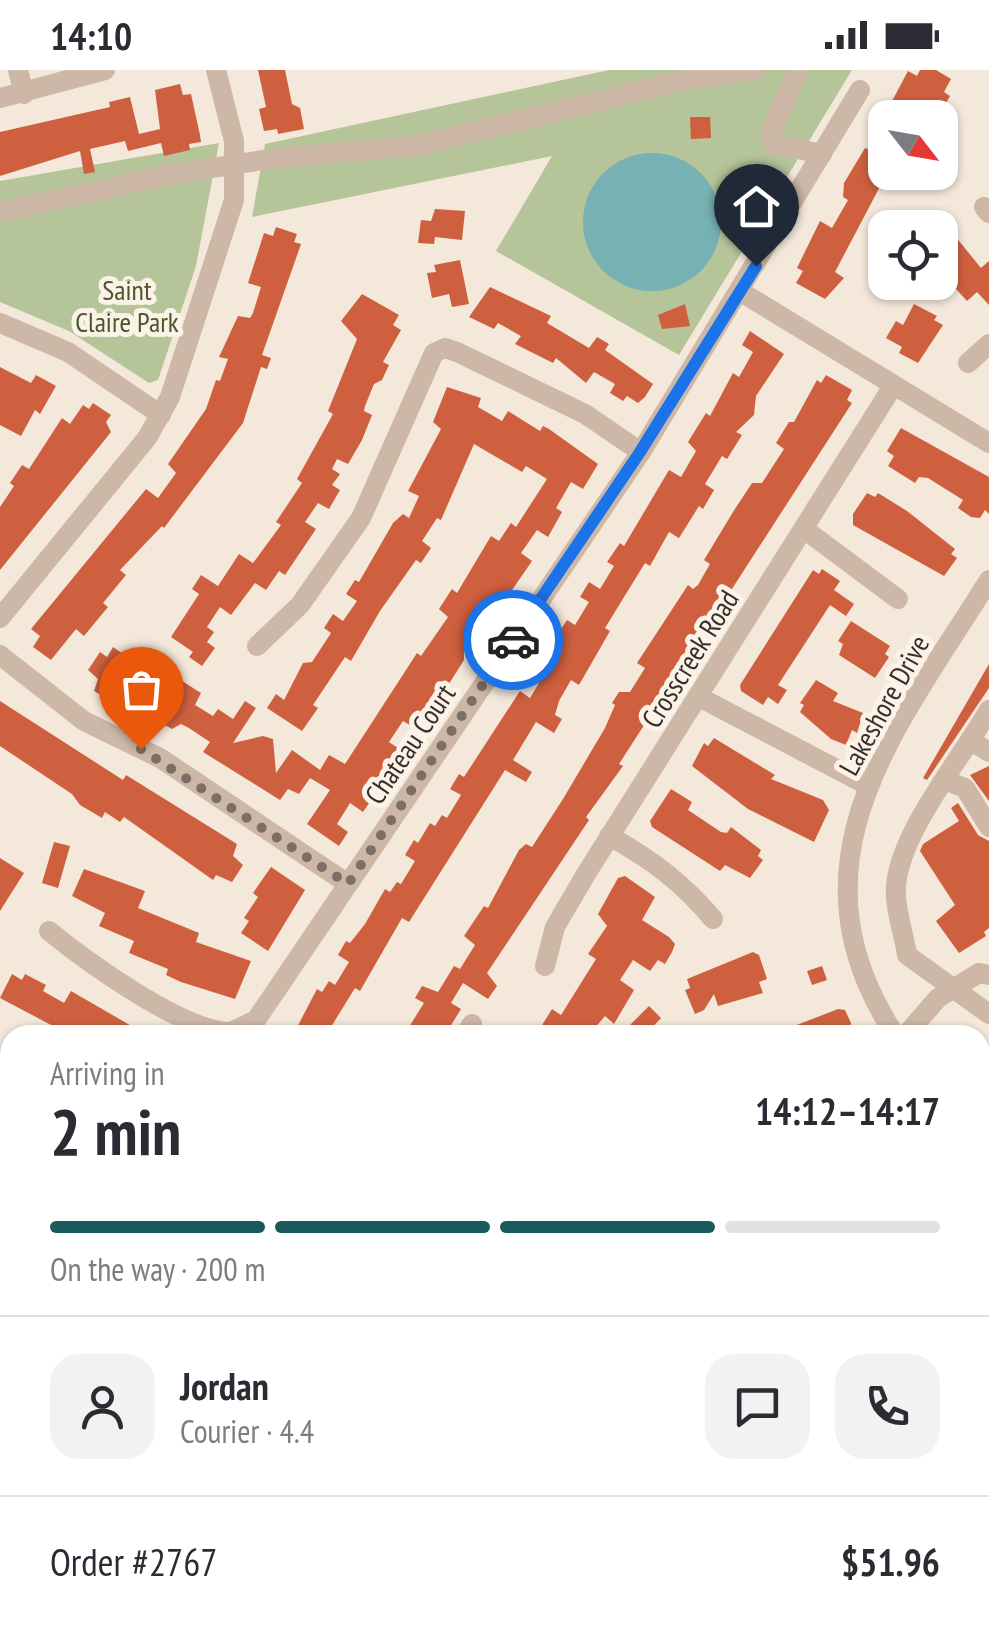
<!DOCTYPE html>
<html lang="en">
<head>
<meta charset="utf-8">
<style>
  :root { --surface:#fff; --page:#f2f2f3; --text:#2b2b33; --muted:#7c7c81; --line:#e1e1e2; --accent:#1a595d }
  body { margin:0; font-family:"PT Sans Narrow",sans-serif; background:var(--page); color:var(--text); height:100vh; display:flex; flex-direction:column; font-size:38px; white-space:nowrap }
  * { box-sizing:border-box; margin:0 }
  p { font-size:32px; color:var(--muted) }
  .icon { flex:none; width:55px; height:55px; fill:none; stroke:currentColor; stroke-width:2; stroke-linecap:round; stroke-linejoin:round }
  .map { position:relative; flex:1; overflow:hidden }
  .sheet { position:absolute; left:0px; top:955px; width:990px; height:622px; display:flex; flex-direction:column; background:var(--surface); border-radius:30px 30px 0 0; box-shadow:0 2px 8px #0004 }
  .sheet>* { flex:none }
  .needle { width:65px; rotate:121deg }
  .buttons { position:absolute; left:868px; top:30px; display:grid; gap:20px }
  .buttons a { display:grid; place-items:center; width:90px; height:90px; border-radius:20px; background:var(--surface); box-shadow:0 2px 8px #0004; font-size:50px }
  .pin { position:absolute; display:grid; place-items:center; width:85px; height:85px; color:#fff; margin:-102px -42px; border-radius:50% 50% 50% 0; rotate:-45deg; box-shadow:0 0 10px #0007 }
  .pin .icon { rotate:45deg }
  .courier { position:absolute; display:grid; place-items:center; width:100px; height:100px; margin:-50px; border:8px solid #1a73e8; border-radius:50%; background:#fff; color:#222; box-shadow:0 2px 12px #0007 }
  .overview em { font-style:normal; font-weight:700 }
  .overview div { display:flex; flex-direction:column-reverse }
  .overview { display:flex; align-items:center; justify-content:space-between; height:170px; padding:0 50px }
  h1 { font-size:65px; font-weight:700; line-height:75px }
  .bar { display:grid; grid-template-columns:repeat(4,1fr); gap:15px 10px; align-content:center; height:120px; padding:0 50px }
  .bar i { height:12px; border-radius:8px; background:var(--line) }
  .bar .current { background:var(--accent) }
  .bar p { grid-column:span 4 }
  .line { display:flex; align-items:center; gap:25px; padding:0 50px; border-top:2px solid var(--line) }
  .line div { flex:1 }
  .round { display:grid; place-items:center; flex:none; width:105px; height:105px; border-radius:30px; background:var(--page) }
  .status { display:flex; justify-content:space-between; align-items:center; height:70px; padding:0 50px; background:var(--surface); direction:ltr }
  .status svg { height:28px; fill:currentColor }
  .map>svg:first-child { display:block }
  .green { fill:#b6c49a }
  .water { fill:#78b1b3 }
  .building { fill:#ce603f }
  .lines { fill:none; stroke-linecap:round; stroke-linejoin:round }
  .minor { stroke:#cdb7a6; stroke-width:20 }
  .highway { stroke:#5a463e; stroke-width:28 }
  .done { stroke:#7a6e67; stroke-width:10; stroke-dasharray:0 18 }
  .route { stroke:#1a73e8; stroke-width:12 }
  .labels { text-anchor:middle; stroke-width:10; stroke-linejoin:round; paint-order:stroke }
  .park-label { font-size:28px; fill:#48582a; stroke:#fbf2e8 }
  .street-label { font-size:28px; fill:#382d28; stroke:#fbf2e8 }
</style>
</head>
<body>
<div class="status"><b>14:10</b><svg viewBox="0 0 49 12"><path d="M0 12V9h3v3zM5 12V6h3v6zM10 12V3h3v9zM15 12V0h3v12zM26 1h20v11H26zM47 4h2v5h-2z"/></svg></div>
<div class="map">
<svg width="989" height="1577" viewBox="0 0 989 1577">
  <rect width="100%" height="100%" fill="#f4e8db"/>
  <g class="green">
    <polygon points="609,0 852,0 679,285 496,181 552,86 252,147 265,74"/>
    <polygon points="219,73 196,196 158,310 149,313 69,261 0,232 0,111"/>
    <polygon points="98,1568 813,1568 832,1577 112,1577"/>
  </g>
  <circle class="water" cx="652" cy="152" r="69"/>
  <g class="building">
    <polygon points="258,0 285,0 292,34 300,38 304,59 278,64 277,59 264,61 259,39 266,37"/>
    <polygon points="920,0 936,0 951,9 944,22 950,26 938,48 883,48 908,1 917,6"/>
    <polygon points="180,14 183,25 191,24 200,65 201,72 189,74 190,80 164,86 161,73 128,81 125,71 90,79 95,102 84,104 80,81 0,106 0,62 110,37 109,32 130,27 139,64 160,59 155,20"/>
    <polygon points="690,47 710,47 711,68 691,69"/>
    <polygon points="865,78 885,84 885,107 835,202 844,208 825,229 796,213 803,201 797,198 820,151 832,158 848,130 843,127 844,113"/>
    <polygon points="435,139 465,141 462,170 435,167 434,174 418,173 421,150 431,151"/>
    <polygon points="276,157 297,164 294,172 301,174 262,285 271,288 267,299 261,297 243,353 164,458 162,456 120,500 126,505 103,533 108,537 84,566 76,559 51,590 33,577 40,566 31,559 146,419 158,428 176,403 168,394 206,339 216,310 220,311 228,289 219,287 238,246 250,248 253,243 261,217 248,213 264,163 273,166"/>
    <polygon points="955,166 981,198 989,191 989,235 977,222 967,231 946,208 940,213 940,178"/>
    <polygon points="460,190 469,234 452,237 449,224 432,228 427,203 436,202 434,195"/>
    <polygon points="490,217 551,246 547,253 589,278 597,267 609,274 605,280 653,314 645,327 638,333 627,326 623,331 610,323 615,314 594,302 586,313 556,288 553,293 515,274 521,266 498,253 494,259 469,247"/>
    <polygon points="362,224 399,245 393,255 401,260 383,292 389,295 382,310 374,314 365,336 364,341 372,345 362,370 348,394 337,389 332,399 340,404 332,415 340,420 329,439 318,433 305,452 316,459 285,505 279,501 266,520 255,513 231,545 220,537 207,557 214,562 207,572 215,578 202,596 189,587 193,582 171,567 199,524 192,519 201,505 218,516 239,484 253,493 281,455 276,452 302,413 297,409 333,344 328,341 357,269 341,251"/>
    <polygon points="685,234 690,256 662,259 658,245"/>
    <polygon points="914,234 937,246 934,250 943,255 918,293 899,283 902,277 886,268 896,251 903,255"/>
    <polygon points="750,261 784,284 756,326 754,345 736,362 742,365 727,389 722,386 705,414 714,420 703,439 699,436 679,468 669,462 650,496 645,493 605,558 610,561 579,615 571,610 559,631 555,645 562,649 554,663 536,652 513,690 532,702 526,712 505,700 409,852 402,848 360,921 355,918 326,965 293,965 317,919 322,922 329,911 335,915 349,892 338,885 346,871 350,873 365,854 385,819 390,822 397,812 401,814 415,791 405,785 414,770 418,773 430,753 435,756 442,745 447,748 461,725 450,719 459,704 464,707 520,621 530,628 542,608 537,605 543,586 567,550 575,555 589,532 580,527 589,512 600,519 614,496 607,492 620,473 624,476 669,400 681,407 696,381 688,372 706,343 710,346 733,303 739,307 753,282 742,275"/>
    <polygon points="0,297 31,313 36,305 56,316 40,344 35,340 21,366 0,355"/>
    <polygon points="826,305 852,320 847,330 852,333 619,694 623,696 586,747 589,750 487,903 497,916 488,929 463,913 451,933 461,939 445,965 404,965 424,933 415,928 422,916 438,922 454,896 460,899 475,875 464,866 484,836 488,838 519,780 526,774 532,777 563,729 605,658 615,635 612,633 619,622 630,622 645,598 637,593 688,515 693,519 698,515 710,494 704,490 733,442 752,413 762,413 784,379 776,373 789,352 794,352 817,310 821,313"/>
    <polygon points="447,317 481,328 478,337 502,351 508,341 540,361 543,356 549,359 598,394 583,419 571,412 556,438 562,442 548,467 537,460 521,483 532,491 486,558 479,553 464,575 464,590 442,625 434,628 415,658 403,651 389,672 401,680 375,717 372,729 363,742 350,733 337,754 348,762 339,776 307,754 330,720 310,708 299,724 288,719 280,730 203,682 210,672 189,658 181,654 172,659 113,625 110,630 94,621 98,609 88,600 100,582 107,587 113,577 176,621 182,611 201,623 195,635 213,646 218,639 233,649 245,631 256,638 233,673 263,666 273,669 276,703 292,680 320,700 329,685 345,694 417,583 421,586 448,547 439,539 448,525 452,519 457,523 491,466 499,471 511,453 516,457 547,409 526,396 522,402 474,374 441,450 437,448 422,471 431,478 421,493 416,490 380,541 351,591 345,587 313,635 318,638 302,661 267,638 276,624 284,630 303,593 312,592 331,563 324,558 333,544 343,551 357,531 346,524 355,510 359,512 393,453 403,444 409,448 419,426 408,421 441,359 433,352"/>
    <polygon points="93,333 111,345 106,352 111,362 0,500 0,437 14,416 10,413 22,395 29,399 62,348 70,354 83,335 89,339"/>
    <polygon points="901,358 989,407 989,444 985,440 980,448 971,447 958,438 963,430 928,408 919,407 915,413 888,396 894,386 887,381"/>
    <polygon points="867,423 875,427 878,423 907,441 955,479 951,484 957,488 944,506 853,455 853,444"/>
    <polygon points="822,499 840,511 834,520 854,534 846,546 830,535 778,615 787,620 778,634 768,627 763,635 741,621 740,615 813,500 819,504"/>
    <polygon points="851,551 890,576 885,584 889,587 875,608 839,585 843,574 838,571"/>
    <polygon points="989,594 989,618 927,710 923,708"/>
    <polygon points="816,610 838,623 833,631 863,643 857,663 852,660 846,675 831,669 800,642 804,635 800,633"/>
    <polygon points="0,631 123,710 126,705 237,774 233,786 243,795 232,812 216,805 213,810 124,747 120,752 105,742 102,748 80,735 72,724 0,676"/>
    <polygon points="714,668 775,705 771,709 823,730 829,740 814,772 748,739 692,696 704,673 708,676"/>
    <polygon points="989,696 989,731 970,705"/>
    <polygon points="671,719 692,732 688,740 721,762 727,763 731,757 761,780 758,786 763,790 750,808 725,795 720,801 652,757 650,751"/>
    <polygon points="958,733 978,765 989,771 989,858 984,862 986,866 959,883 936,851 955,835 920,781 923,774 959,751 951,738"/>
    <polygon points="54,772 70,776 58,818 42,813"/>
    <polygon points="0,788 24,803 0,841"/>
    <polygon points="271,797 305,820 268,881 241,863 249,851 244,848 258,827 253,823"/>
    <polygon points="84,799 145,821 138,838 199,863 196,872 251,891 235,929 181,912 166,905 168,899 129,883 134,871 99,856 105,843 72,826"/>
    <polygon points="625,806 655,827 642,850 669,867 675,874 672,882 665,894 658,890 650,901 633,890 620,910 634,920 614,954 605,946 589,965 536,965 552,939 561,945 596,889 588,884 607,856 598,844 618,808"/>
    <polygon points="753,882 759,885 767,909 759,912 763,923 718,936 714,924 704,940 695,944 685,920 690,918 687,909"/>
    <polygon points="822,896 827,910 812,915 807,901"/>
    <polygon points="12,904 22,910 25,904 46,915 43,921 64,933 71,921 147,965 70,965 0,928"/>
    <polygon points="649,936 661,948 645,965 620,965"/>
    <polygon points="838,939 845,940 851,953 849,965 771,965"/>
  </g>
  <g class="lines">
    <g class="minor">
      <polyline points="18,0 24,24"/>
      <polyline points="798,0 771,61 774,74 822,84"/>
      <polyline points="0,28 105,0"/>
      <polyline points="984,137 989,143"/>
      <polyline points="0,142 168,105 275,88 415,76 679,11 754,0"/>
      <polyline points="741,222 989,373"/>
      <polyline points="0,253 68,282 161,345"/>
      <polyline points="968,293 989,274"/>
      <polyline points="804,459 898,529"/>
      <polyline points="0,548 147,368 170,327 234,130 234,71 216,0"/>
      <polyline points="257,576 300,535 361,448 434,283 445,278 457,282 585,344 641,382"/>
      <polyline points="0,585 84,651 160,688 348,814"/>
      <polyline points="699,627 867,715"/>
      <path d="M 989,640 C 961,689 900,762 896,816 C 894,837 904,864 907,885 L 989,944"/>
      <polyline points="971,671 989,682"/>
      <polyline points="947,711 965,718 989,757"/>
      <path d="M 609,766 C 650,788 683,813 713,849"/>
      <path d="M 49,861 C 86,891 183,962 231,962 L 256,950 L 641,382 L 860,20"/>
      <polyline points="545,896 555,857 586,804 893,316"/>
      <polyline points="465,965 472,954"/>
      <path d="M 895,965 C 781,791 897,658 989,510"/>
      <polyline points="906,965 938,928 979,903 989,905"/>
      <polyline points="980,1060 989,1070"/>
      <polyline points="0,1090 10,1094"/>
      <polyline points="980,1222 989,1230"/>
      <polyline points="0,1317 10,1310"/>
      <polyline points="980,1426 989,1418"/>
      <polyline points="726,1568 748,1577"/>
      <polyline points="975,1568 987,1577"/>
    </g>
    <g class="highway">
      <polyline points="0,1525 10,1534"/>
      <polyline points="52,1568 65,1577"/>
    </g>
  </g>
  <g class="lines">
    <polyline class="done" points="141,679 348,814 513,570"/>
    <polyline class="route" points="513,570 640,382 756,196"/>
  </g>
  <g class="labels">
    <g class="park-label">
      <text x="127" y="230">Saint<tspan x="127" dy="32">Claire Park</tspan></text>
    </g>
    <g class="street-label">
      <text transform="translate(690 589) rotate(-58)" y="10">Crosscreek Road</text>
      <text transform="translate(884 635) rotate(-61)" y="10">Lakeshore Drive</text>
      <text transform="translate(410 674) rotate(-56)" y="10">Chateau Court</text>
    </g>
  </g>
</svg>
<div class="buttons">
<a><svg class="needle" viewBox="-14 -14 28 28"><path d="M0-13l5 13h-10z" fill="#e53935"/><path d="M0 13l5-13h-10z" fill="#7c7c81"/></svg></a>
<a><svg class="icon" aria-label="locate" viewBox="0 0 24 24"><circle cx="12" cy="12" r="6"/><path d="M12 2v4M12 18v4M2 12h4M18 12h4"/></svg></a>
</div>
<div class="pin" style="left:141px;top:679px;background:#ea580c"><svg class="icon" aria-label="bag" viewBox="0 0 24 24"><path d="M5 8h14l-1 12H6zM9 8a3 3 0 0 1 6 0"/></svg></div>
<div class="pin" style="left:756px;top:196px;background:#1f2937"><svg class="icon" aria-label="home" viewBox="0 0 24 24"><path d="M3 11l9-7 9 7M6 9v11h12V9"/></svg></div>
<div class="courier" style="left:513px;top:570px"><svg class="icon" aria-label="car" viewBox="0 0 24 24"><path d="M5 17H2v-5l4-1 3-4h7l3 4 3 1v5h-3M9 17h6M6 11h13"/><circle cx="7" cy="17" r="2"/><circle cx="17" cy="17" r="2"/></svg></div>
<section class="sheet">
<div class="overview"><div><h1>2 min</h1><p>Arriving in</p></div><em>14:12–14:17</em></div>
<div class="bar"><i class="current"></i><i class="current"></i><i class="current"></i><i></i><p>On the way · 200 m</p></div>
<div class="line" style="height:180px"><a class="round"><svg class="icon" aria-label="person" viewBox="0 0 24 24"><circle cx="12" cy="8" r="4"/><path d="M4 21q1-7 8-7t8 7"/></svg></a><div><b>Jordan</b><p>Courier · 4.4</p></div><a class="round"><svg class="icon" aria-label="chat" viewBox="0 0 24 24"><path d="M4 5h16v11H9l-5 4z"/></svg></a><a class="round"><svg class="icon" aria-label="phone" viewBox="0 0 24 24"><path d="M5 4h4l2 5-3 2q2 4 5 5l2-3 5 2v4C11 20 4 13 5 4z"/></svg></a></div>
<div class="line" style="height:130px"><div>Order #2767</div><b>$51.96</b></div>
</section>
</div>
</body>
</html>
